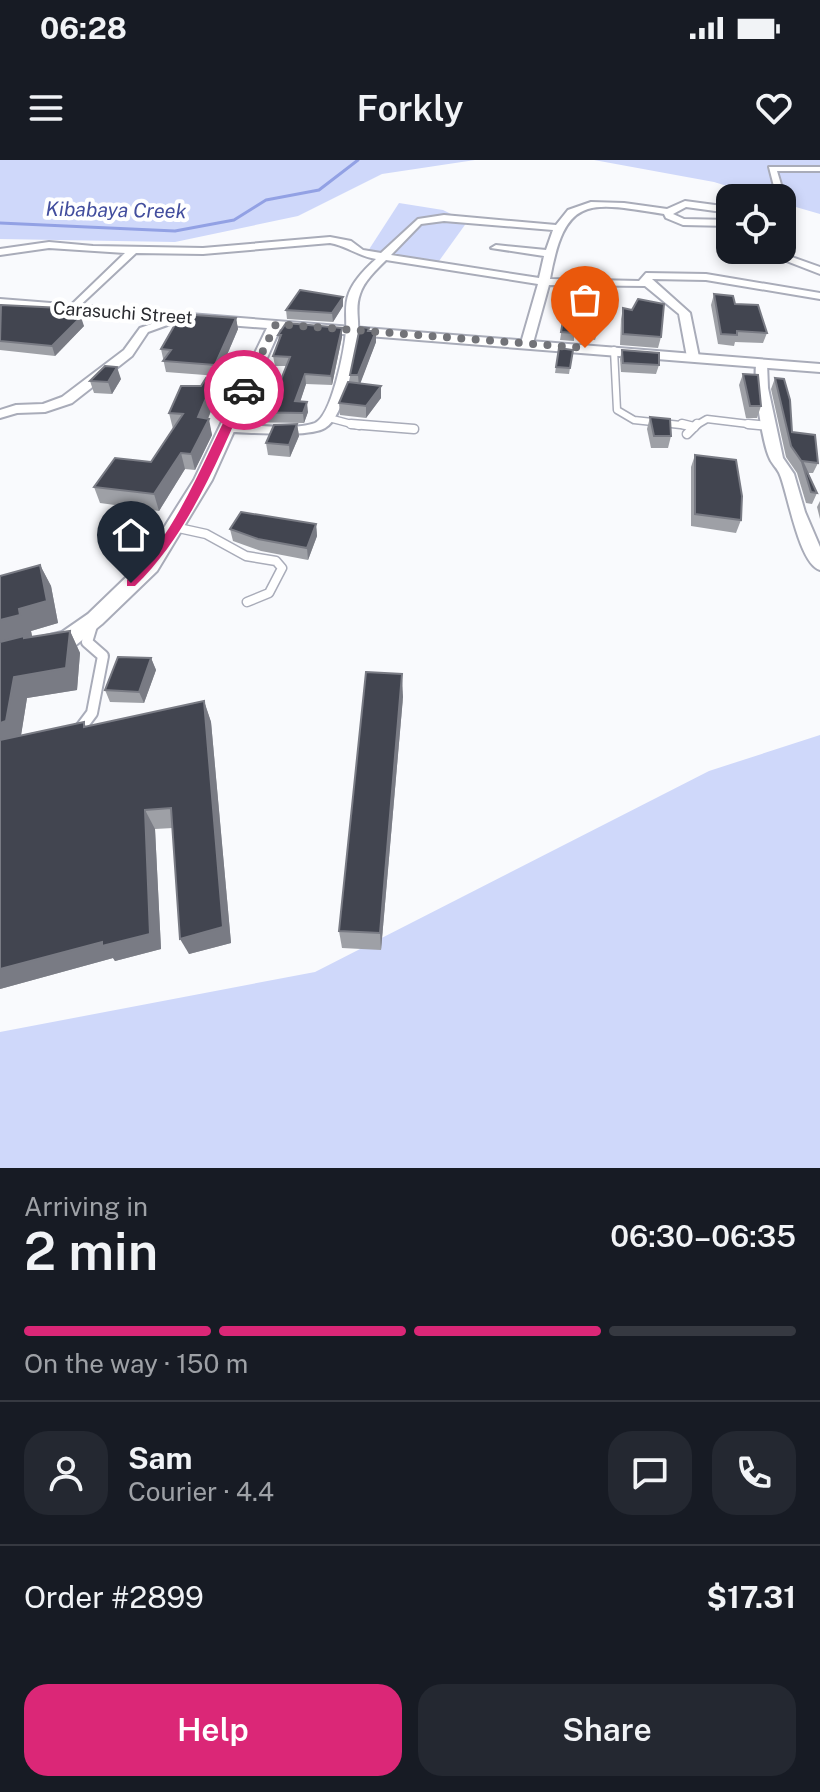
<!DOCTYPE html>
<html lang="en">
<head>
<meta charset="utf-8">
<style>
  :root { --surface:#171b24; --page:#242831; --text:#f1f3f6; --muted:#9ea1a6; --line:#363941; --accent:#db2777 }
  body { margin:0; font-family:"Public Sans",sans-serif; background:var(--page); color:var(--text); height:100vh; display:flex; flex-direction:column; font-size:30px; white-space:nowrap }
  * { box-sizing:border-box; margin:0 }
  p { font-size:26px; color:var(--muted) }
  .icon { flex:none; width:44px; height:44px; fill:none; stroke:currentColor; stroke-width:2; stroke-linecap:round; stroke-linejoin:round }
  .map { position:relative; height:1008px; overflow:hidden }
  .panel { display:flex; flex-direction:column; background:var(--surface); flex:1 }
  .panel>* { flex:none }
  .tools { position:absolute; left:716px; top:24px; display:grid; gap:16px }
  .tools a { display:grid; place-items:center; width:80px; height:80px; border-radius:16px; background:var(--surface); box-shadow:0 4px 12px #0003; font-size:40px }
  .pin { position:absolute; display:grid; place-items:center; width:68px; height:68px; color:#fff; margin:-82px -34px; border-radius:50% 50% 50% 0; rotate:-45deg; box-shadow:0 0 8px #0007 }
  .pin .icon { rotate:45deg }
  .courier { position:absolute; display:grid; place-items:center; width:80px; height:80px; margin:-40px; border:6px solid #db2777; border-radius:50%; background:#fff; color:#222; box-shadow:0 2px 10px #0007 }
  .head em { font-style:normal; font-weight:600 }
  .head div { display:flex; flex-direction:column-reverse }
  .head { display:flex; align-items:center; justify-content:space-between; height:136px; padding:0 24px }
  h1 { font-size:52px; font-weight:600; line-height:60px }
  .bar { display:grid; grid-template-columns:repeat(4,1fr); gap:12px 8px; align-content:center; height:96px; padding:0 24px }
  .bar i { height:10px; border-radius:6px; background:var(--line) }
  .bar .current { background:var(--accent) }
  .bar p { grid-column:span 4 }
  .line { display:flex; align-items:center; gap:20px; padding:0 24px; border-top:2px solid var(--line) }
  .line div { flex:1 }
  .round { display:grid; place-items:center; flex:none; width:84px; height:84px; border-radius:24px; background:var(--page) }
  .primary-button { display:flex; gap:16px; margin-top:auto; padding:16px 24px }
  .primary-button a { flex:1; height:92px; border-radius:24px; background:var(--accent); color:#fff; font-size:32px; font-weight:600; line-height:92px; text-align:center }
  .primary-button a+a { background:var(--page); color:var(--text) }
  .status { display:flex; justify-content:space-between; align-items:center; height:56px; padding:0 40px; background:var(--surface); direction:ltr }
  .status svg { height:22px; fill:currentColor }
  header { display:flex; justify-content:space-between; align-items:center; height:104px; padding:0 24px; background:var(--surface); font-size:36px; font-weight:600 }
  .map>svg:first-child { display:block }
  .green { fill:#cfd8fa }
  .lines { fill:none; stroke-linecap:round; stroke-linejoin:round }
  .stream { stroke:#92a1e4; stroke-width:3 }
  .service-far2-casing { stroke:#a9acb9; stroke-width:9 }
  .service-far1-casing { stroke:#a9acb9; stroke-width:11 }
  .service-casing { stroke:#a9acb9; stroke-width:14 }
  .minor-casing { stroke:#a9acb9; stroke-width:4 }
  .tertiary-casing { stroke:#a9acb9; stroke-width:4 }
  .service-far2 { stroke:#fff; stroke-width:6 }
  .service-far1 { stroke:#fff; stroke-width:8 }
  .service { stroke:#fff; stroke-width:10 }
  .minor { fill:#fff; fill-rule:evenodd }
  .tertiary { fill:#fff; fill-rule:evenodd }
  .wall { fill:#9ea0a6 }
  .shaded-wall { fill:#797b84 }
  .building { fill:#424550; stroke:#797b84; stroke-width:2 }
  .route { fill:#db2777 }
  .done { stroke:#727378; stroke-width:8; stroke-dasharray:0 14.4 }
  .labels { text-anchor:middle; stroke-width:8; stroke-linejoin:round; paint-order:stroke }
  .far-street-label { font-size:18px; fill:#2a2b30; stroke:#fff }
  .far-water-label { font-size:20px; font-style:italic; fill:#434e9e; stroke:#fff }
</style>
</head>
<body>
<div class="status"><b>06:28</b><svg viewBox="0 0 49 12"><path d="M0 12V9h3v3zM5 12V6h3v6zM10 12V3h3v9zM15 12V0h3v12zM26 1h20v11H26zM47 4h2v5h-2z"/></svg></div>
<header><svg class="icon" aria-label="menu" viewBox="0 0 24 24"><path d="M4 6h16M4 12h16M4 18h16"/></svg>Forkly<svg class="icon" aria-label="heart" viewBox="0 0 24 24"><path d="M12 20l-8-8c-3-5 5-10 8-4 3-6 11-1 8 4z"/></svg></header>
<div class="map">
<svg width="820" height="1008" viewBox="0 0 820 1008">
  <rect width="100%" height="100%" fill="#f9fafd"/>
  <g class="green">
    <polygon points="0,0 475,0 382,14 298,56 175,82 0,79"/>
    <polygon points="594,0 820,0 820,54 782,43 782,38 766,38 714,22"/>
    <polygon points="399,43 443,50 467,62 439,101 368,91"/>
    <polygon points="820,575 820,1008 0,1008 0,872 315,812 709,611"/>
  </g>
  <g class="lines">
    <polyline class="stream" points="0,63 175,71 234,60 266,40 319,30 358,0"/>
    <defs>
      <g id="service-far2">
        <polyline points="614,190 617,250 634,260 690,266"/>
        <polyline points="329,258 359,266"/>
        <polyline points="695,266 707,259 765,266"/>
      </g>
      <g id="service-far1">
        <polyline points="351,264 414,269"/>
        <polyline points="682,264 694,267"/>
        <polyline points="748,264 769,266"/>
        <polyline points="687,274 697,264"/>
        <polyline points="174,367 206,374 246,396 276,401 282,408 269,433 247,442"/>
      </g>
      <polyline id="service" points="77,573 92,553 103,496 87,482 93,462"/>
      <g id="minor">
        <polygon points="769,7 820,7 820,11 777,11 785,38 782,40 777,38"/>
        <path d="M 685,41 L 730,47 L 730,53 L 686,47 L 673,54 L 684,59 L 730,60 L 730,66 L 683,65 L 666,58 L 664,54 C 588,42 565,35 550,119 L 639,121 L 646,113 L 706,114 L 820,133 L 820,139 L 706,120 L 652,119 L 690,153 L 699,197 L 693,201 L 687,197 L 679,154 L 645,126 L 549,125 L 533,183 L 527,187 L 521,183 L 538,124 L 386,100 C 376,110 364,121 360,134 C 355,147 359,158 358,171 C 356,193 345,257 325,268 C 309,278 248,272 227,272 L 220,268 L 227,264 C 250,264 294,271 315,263 C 332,256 345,188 346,170 C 347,157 344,146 349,133 C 354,120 366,108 376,99 C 358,96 347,86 330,83 L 203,94 L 136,93 L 73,152 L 69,151 L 69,147 L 125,93 L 49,88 L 0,95 L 0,89 L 49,82 L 93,86 L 203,88 L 330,77 L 351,81 L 363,90 L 381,93 L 418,59 L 444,55 L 556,65 L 568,50 L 591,42 L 624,43 L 667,49 ZM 444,61 L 553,70 L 546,90 L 496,85 L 491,88 L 544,96 L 539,118 L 391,95 L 421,64 Z"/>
        <polygon points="758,90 772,90 820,107 820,114"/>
        <polygon points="180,154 184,155 184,159 148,172 132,196 72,243 45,252 17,253 0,258 0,250 16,245 43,244 62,237 124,190 140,168"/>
        <path d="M 757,200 L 767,203 L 768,228 L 783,298 L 794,314 L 805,352 L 820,387 L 820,410 C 799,404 788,334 780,315 C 778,309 772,304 770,299 C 762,283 752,216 757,200 Z"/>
      </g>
      <polygon id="tertiary" points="0,139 820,204 820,212 280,169 212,320 157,411 102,464 76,485 0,503 0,487 62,472 88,454 143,401 194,320 267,168 0,147"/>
    </defs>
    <use href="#service-far2" class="service-far2-casing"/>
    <use href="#service-far1" class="service-far1-casing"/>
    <use href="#service" class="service-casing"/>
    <use href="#minor" class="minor-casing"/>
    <use href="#tertiary" class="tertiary-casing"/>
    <use href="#service-far2" class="service-far2"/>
    <use href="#service-far1" class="service-far1"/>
    <use href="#service" class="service"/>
    <use href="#minor" class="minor"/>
    <use href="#tertiary" class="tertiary"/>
  </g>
  <g class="wall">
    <polygon points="714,134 735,144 767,173 763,183 735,182 734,186 718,184 711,145"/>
    <polygon points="343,137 343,146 333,162 287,159 286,150"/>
    <polygon points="566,143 605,148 595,180 574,176 574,181 560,180"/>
    <polygon points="0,146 64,156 84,166 55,196 0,190"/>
    <polygon points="623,148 661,177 658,188 620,185 621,159"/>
    <polygon points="236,158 238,169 218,216 166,212 161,189"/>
    <polygon points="342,168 342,177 332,225 306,224 300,242 308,252 304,263 244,262 242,252 278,227 286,206 275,206 273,196 279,181 278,175"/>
    <polygon points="369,168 369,171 376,182 360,223 381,226 381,238 366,258 340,255 339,243 350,222 350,215"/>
    <polygon points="559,188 573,190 569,214 555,213"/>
    <polygon points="622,190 659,205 656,214 621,212 620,199"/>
    <polygon points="743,214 761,246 757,258 746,258 739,225"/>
    <polygon points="775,218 792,272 818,303 813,313 808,313 817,333 812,344 806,343 797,313 786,297 771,229"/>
    <polygon points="121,219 112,234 94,233 90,221"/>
    <polygon points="216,238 208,259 212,275 195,310 185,309 159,351 100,343 94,327 151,302 173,269 169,253"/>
    <polygon points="650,257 671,276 668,288 651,288 647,269"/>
    <polygon points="297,264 299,276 290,297 268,295 266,283"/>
    <polygon points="695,295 741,360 736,373 691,366 691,307"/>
    <polygon points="820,341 820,359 817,347"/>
    <polygon points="316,364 317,376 308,400 261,391 233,381 230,369"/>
    <polygon points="40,405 51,426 58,463 31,471 32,476 25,478 70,471 80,493 77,530 27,538 21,575 84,562 86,567 204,541 211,562 231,783 189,794 173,668 155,669 161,789 115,801 113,798 0,829 0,416"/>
    <polygon points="151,498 156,510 144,543 110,542 105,530"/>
    <polygon points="403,537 381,790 342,788 339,771"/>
  </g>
  <g class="shaded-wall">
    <polygon points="343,137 343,146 333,162 332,153"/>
    <polygon points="61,148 65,157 54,155"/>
    <polygon points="81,157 84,166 55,196 52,186"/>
    <polygon points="236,158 238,169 218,216 215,205"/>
    <polygon points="342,168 342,177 332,225 331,216"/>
    <polygon points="376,171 376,182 359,227 358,215"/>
    <polygon points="117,207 121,219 112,234 108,222"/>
    <polygon points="305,214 306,224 297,251 295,241"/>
    <polygon points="213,222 216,238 202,273 209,259 212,275 195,310 191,294 198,257"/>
    <polygon points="381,226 381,238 366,258 366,246"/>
    <polygon points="307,242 308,252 304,263 303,253"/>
    <polygon points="297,264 299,276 290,297 289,285"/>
    <polygon points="181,293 185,309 159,351 154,334"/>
    <polygon points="316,364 317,376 308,400 307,388"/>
    <polygon points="40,405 51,426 58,463 31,471 32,476 0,485 0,460 19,449"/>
    <polygon points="70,471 80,493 77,530 27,538 20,582 0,587 0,563 14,517"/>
    <polygon points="151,498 156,510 144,543 139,532"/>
    <polygon points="402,514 403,537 381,790 380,773"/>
    <polygon points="204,541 211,562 231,783 189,794 180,779"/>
    <polygon points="145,650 155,669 161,789 115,801 113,798 0,829 0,809"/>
  </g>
  <g class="building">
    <polygon points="300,130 343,137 332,153 286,150"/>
    <polygon points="714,134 733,136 735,144 758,145 767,173 737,171 737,175 721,174"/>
    <polygon points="638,139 664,144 661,177 623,174 623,148 632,150"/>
    <polygon points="566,143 590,143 590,146 605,148 597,171 576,168 575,173 561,172"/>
    <polygon points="1,145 61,148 54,155 81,157 52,186 0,181"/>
    <polygon points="181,154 236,158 215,205 163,201 171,190 161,189"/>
    <polygon points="286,163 342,168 331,216 305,214 295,241 307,242 303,253 242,252 254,225 278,227 290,197 273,196 281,175 278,175"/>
    <polygon points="360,167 369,168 368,171 376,171 358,215 350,215"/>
    <polygon points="559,188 573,190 570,208 556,207"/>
    <polygon points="622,190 659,193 659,205 623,203"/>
    <polygon points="105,206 117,207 108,222 90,221"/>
    <polygon points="743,214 758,215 761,246 750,246"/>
    <polygon points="206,218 213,222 198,257 209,259 191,294 181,293 154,334 94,327 115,298 151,302 183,254 169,253 181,226 201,226"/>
    <polygon points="775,218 784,219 790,240 792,272 815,275 818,303 802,301 817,333 811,332 802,302 791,286"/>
    <polygon points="348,222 381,226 366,246 339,243"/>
    <polygon points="650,257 670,259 671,276 654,276"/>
    <polygon points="297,264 289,285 266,283 274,265"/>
    <polygon points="695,295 736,300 742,336 741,360 695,354"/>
    <polygon points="241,352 316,364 307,388 258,379 230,369"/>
    <polygon points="40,405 47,441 19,449 20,455 0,460 0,416"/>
    <polygon points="70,471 66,508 14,517 6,561 0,563 0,482 24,476 24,478"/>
    <polygon points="118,497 151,498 139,532 105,530"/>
    <polygon points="366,512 402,514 380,773 339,771"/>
    <polygon points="204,541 223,767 180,779 171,648 145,650 150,774 102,786 102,782 0,809 0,580 84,562 84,567"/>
  </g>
  <path class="route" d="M 241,228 L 249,230 C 219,297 189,374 135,426 L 127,426 L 127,420 C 182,368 205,293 241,228 Z"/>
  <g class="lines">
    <polyline class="done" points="244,230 276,164 585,188"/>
  </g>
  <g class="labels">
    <g class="far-street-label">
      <text transform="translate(123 153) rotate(4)" y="6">Carasuchi Street</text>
    </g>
    <g class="far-water-label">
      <text transform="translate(116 50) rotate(1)" y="7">Kibabaya Creek</text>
    </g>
  </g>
</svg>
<div class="tools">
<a><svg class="icon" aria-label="locate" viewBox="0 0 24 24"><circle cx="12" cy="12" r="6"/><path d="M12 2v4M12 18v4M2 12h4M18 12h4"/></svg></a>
</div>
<div class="pin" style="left:585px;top:188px;background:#ea580c"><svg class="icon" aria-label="bag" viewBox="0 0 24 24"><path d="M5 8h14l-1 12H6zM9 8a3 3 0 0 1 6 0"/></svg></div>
<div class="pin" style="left:131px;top:423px;background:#1f2937"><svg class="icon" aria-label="home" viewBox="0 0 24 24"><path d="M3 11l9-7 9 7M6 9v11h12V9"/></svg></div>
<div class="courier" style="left:244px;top:230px"><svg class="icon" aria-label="car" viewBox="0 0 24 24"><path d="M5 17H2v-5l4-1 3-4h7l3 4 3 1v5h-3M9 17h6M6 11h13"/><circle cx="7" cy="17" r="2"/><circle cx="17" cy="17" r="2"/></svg></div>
</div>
<section class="panel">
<div class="head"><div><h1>2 min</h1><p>Arriving in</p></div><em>06:30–06:35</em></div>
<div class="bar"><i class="current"></i><i class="current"></i><i class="current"></i><i></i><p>On the way · 150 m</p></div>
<div class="line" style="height:144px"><a class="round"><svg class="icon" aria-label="person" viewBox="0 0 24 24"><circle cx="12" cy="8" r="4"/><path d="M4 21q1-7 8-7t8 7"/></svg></a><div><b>Sam</b><p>Courier · 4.4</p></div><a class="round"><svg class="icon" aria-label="chat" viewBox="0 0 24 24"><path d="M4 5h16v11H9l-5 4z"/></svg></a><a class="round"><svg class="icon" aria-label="phone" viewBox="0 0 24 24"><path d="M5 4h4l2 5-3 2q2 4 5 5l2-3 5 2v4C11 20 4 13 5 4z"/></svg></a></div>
<div class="line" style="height:104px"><div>Order #2899</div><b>$17.31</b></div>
<div class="primary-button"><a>Help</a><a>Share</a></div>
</section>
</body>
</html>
